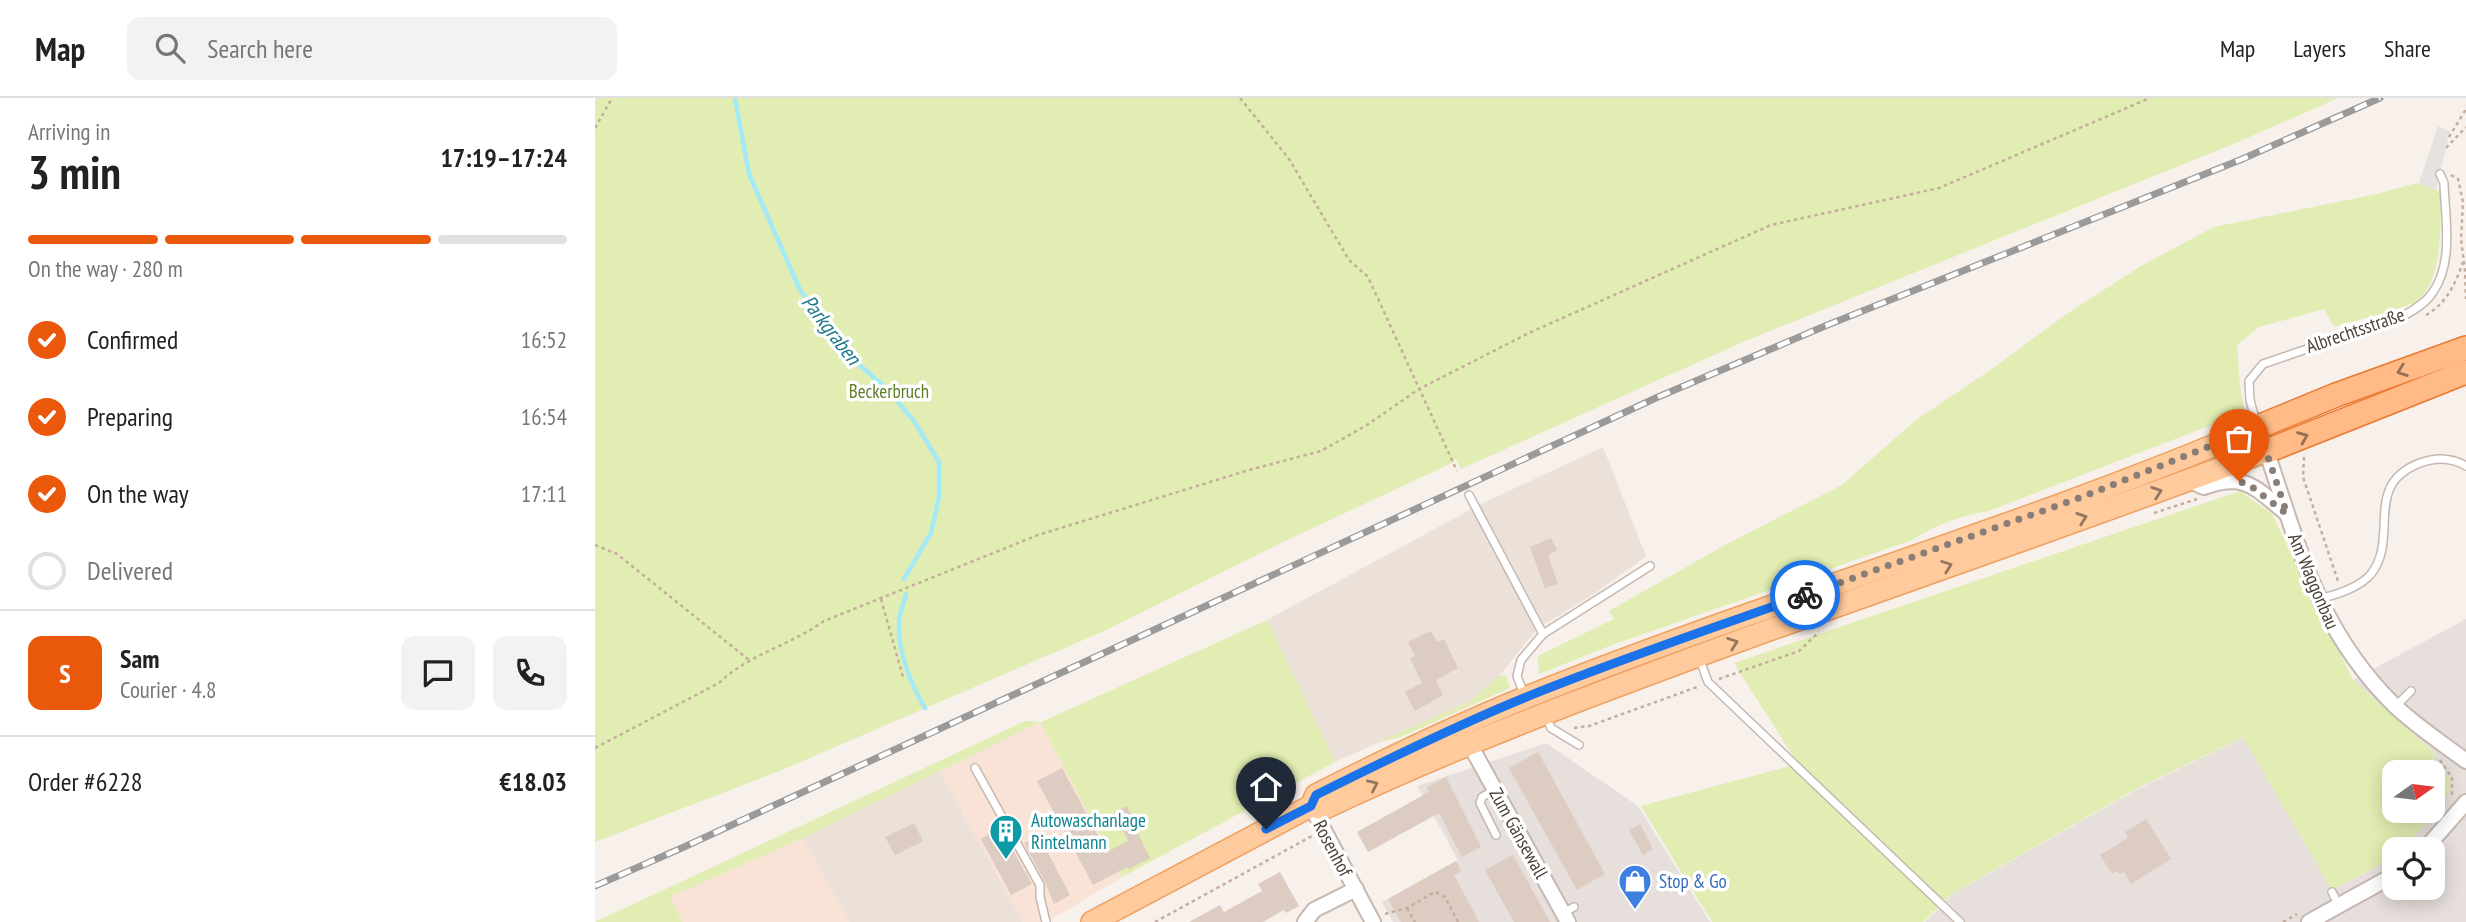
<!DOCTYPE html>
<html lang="en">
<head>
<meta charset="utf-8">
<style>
  :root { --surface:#fff; --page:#f2f2f2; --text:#222; --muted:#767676; --line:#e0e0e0; --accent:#ea580c }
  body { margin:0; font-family:"PT Sans Narrow",sans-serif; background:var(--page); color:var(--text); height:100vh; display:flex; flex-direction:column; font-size:26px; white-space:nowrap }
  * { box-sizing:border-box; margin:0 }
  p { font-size:23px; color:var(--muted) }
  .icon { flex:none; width:38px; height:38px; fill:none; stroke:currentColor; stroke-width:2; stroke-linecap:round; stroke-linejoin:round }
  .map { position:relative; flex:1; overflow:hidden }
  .details { display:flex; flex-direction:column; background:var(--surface); width:595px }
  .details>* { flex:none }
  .needle { width:46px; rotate:76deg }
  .controls { position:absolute; left:1787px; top:662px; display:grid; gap:14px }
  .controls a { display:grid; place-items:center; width:63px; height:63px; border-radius:14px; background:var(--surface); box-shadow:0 4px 18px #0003; font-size:35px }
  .pin { position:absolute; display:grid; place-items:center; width:60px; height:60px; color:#fff; margin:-72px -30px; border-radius:50% 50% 50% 0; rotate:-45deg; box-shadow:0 0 7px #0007 }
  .pin .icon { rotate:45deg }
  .courier { position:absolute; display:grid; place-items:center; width:70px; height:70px; margin:-35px; border:5px solid #1a73e8; border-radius:50%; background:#fff; color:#222; box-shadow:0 2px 9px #0007 }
  .headline em { font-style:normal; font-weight:700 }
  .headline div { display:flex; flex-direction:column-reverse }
  .headline { display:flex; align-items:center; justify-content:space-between; height:119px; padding:0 28px }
  h1 { font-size:46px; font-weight:700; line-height:52px }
  .bar { display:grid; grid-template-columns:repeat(4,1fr); gap:10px 7px; align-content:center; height:84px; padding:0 28px }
  .bar i { height:9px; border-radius:5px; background:var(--line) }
  .bar .selected { background:var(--accent) }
  .bar p { grid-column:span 4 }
  .line { display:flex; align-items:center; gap:18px; padding:0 28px; border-top:2px solid var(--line) }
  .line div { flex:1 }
  .round { display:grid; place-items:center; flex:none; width:74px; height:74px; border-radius:14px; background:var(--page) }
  ol { padding:0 28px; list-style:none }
  li { display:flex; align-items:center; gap:21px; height:77px }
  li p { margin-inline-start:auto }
  li .icon { padding:7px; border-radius:50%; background:var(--accent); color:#fff; stroke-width:4 }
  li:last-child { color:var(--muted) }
  li i { width:38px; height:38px; border:4px solid var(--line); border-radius:50% }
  header { display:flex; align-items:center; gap:42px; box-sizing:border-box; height:98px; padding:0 35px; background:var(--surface); border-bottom:2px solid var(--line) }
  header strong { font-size:33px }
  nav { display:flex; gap:38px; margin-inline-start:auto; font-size:24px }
  .search { width:490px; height:63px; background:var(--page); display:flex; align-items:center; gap:18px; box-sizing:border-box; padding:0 24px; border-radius:14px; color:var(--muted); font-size:26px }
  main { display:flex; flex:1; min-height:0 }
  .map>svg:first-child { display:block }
  .residential { fill:#ebe1d9 }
  .commercial { fill:#f9e2d6 }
  .industrial { fill:#e6dfdc }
  .green { fill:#e1edb2; fill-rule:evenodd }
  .parking { fill:#e5e2e0 }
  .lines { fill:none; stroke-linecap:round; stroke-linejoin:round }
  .stream { stroke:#a4e9f6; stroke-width:4.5 }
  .building { fill:#dcccc2 }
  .service-casing { stroke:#c6b8b0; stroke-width:10 }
  .minor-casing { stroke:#c6b8b0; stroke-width:18 }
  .primary-casing { stroke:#eda162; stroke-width:24 }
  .trunk-casing { stroke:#ea7932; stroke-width:26 }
  .path { stroke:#c6ad9d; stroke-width:2.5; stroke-dasharray:3.5 3.5; stroke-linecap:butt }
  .service { stroke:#fff; stroke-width:7 }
  .minor { stroke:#fff; stroke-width:14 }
  .primary { stroke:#ffca9c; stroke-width:21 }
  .trunk { stroke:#ffba85; stroke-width:23 }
  .rail-casing { stroke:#9a9a9a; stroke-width:7 }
  .rail { stroke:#fff; stroke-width:4.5; stroke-dasharray:13; stroke-linecap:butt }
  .oneway { stroke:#947057 }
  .oneway2 { stroke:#947760 }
  .done { stroke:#887d77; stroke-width:7; stroke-dasharray:0 12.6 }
  .route { stroke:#1a73e8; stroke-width:9 }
  .labels { text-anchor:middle; stroke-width:7; stroke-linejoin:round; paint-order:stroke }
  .street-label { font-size:19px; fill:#4c3f38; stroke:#fff }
  .park-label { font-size:19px; fill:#5c7e24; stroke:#fff }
  .culture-label { font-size:19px; fill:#0d838f; stroke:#fff; text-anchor:start }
  .shop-label { font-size:19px; fill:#366cbe; stroke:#fff; text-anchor:start }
  .water-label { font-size:21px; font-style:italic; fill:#207a8d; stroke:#fff }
</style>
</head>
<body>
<header>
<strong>Map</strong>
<div class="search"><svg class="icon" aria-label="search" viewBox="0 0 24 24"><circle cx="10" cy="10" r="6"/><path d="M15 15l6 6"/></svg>Search here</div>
<nav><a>Map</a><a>Layers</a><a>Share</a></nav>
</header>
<main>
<section class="details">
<div class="headline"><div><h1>3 min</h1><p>Arriving in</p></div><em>17:19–17:24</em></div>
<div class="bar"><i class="selected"></i><i class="selected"></i><i class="selected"></i><i></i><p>On the way · 280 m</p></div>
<ol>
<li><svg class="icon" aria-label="check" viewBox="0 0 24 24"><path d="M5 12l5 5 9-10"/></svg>Confirmed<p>16:52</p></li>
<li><svg class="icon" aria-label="check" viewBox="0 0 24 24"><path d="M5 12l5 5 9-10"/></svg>Preparing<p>16:54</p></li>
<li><svg class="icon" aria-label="check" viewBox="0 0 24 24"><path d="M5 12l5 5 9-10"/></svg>On the way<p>17:11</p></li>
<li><i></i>Delivered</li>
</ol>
<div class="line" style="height:126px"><b class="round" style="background:var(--accent);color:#fff">S</b><div><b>Sam</b><p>Courier · 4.8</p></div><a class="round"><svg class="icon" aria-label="chat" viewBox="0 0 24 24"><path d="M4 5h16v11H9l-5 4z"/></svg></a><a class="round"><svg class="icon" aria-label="phone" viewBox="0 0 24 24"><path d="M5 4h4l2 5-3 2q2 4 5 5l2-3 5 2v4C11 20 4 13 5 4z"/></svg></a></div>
<div class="line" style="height:91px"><div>Order #6228</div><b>€18.03</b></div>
</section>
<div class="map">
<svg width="1871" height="824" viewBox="0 0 1871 824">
  <rect width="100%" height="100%" fill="#f7f0eb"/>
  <g class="residential">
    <polygon points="1008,349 1051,458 1002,494 943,530 904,578 876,603 740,664 672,522 886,406"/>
    <polygon points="345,673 428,824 254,824 208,740"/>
  </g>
  <g class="commercial">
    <polygon points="445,624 527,779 452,824 428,824 345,673"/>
    <polygon points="208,740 254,824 87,824 75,799"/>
  </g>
  <g class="industrial">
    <polygon points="1871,521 1871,824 1330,824 1358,796 1545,690 1649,639 1737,792 1781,769 1799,755 1799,789 1838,789 1838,751 1804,751 1818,740 1855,693 1836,664 1841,656 1758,582"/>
    <polygon points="951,645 1043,708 1115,824 798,824 787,804 863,762 822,688"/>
  </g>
  <g class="green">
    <polygon points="0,0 1743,0 1643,44 1150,243 866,371 860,360 859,364 688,444 507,534 182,674 0,744"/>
    <path d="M 1822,85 L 1846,94 C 1845,125 1849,181 1822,203 C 1814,209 1754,224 1739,229 L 1729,211 L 1664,229 L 1642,247 L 1645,289 L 1650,314 L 1394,413 C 1367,417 1340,427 1317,442 L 1017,547 L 944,576 L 943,558 L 1019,521 L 1014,513 L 1130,447 L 1247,387 L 1321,322 L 1394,273 L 1473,215 L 1546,168 L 1619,129 L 1782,96 Z"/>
    <path d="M 1645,393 L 1677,416 L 1758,582 L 1841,656 L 1837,664 L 1854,679 L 1855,693 C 1843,708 1818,749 1799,751 L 1799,755 L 1781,769 L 1737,792 L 1648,639 L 1545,689 L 1357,796 L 1328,824 L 1117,824 L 1046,708 L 1203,666 L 1139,565 ZM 1799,674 L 1838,674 L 1838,712 L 1799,712 Z"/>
    <polygon points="672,522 740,664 527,779 445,624 208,740 75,799 87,824 0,824 430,623 446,624"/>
    <polygon points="911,577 915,590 806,639 782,645 876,603 904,578"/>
  </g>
  <polygon class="parking" points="1843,28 1855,33 1841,92 1824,85"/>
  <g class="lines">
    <g class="stream">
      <polyline points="140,0 154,76 205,192 255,259 290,289 319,323 344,364 344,399 336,435 309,481"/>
      <path d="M 311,496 C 309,505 304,515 304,524 C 302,552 316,587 330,610"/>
    </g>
  </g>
  <g class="building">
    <polygon points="956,440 962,452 953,457 963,486 950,490 935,449"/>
    <polygon points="836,533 842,544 849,541 863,570 841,582 848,597 820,613 810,594 827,585 815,560 820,558 813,544"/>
    <polygon points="943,654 1010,776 982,792 914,670"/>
    <polygon points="467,670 512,754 533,743 519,714 532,708 537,720 536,721 555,760 534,771 532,769 498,787 442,683"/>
    <polygon points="851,679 886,749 867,759 844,715 773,754 762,734 834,694 831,690"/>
    <polygon points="1551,721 1576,761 1536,786 1529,774 1525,776 1522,773 1517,776 1505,757 1533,740 1530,734"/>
    <polygon points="319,725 328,743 300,757 290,739"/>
    <polygon points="1045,726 1058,751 1048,757 1034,732"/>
    <polygon points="405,730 437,786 416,797 386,741"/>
    <polygon points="444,738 475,797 459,806 450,784 429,745"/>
    <polygon points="918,757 955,824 919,824 890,772"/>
    <polygon points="861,763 866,773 859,777 884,824 806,824 793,801"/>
    <polygon points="685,774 704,808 691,815 689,812 668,824 594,824 625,807 629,814 667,793 663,786"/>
  </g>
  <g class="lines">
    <defs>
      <g id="service">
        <path d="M 1661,325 L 1655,302 L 1654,283 L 1668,266 L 1808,218 C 1819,212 1831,205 1838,194 C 1859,164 1850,119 1849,85 L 1845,76"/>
        <polyline points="874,397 948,536"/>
        <path d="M 1723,501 C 1741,497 1764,490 1776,476 C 1805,439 1767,387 1825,365 C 1841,359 1856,359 1871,368"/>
        <polyline points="1105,562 1113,584 1365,824"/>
        <polyline points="930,599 922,578 926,562 948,536 1055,468"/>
        <polyline points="1800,609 1816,593"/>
        <polyline points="951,619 956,630 984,647"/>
        <polyline points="380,670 445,787 445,799 451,824"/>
        <polyline points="900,692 887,699 885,705 901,737"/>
        <polyline points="1737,794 1744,808"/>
        <polyline points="968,815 979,809"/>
      </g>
      <g id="minor">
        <path d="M 1663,329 C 1701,434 1716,525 1799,607 C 1821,628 1847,645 1871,663"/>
        <path d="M 1595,383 L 1609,389 C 1651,374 1660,390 1691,415"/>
        <polyline points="874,645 973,824"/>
        <polyline points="716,708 778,824"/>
        <polyline points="1830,751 1871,704"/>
        <polyline points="710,824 719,812 761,791"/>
        <polyline points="1714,824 1799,777"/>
      </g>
      <g id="primary">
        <path d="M 716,708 L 721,697 C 790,662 860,628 932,599 C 1173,502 1424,431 1663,329"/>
        <path d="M 497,824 L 716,708 L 728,711 C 873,642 1023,587 1174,532 C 1340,473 1507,415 1672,353"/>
      </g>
      <g id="trunk">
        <polyline points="1663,329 1741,297 1871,250"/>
        <polyline points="1672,353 1871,274"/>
      </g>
    </defs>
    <use href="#service" class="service-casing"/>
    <use href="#minor" class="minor-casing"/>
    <use href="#primary" class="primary-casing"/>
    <use href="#trunk" class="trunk-casing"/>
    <g class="path">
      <polyline points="645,0 694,61 754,162 773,179 862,373"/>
      <polyline points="0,30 17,0"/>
      <polyline points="1854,39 1871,11"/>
      <polyline points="1851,50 1871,29"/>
      <polyline points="1856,77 1863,81 1868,104 1866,141 1870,173 1871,201"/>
      <path d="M 1831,217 C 1851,206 1861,185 1868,164"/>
      <polyline points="1709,359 1708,379 1744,486"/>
      <polyline points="1559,415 1602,401"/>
      <polyline points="0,447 22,456 154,562"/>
      <polyline points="286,501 308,579"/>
      <polyline points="1124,581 1204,553 1224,534"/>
      <polyline points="979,630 994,628 1105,588"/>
      <path d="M 0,650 L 124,585 C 154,556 196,547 229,523 L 443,437 L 654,372 L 726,353 L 772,327 L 824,291 L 934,235 L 1176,127 L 1344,90 L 1555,0"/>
      <polyline points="1845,662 1857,680 1857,699"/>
      <polyline points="812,810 820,824"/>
      <polyline points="790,816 812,810 840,794 850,799 863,824"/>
      <polyline points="560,824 717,738"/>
      <polyline points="1688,824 1702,816"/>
    </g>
    <use href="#service" class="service"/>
    <use href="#minor" class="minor"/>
    <use href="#primary" class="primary"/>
    <use href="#trunk" class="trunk"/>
    <defs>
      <polyline id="rail" points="0,788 89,749 1063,299 1230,228 1645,62 1785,0"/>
    </defs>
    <use href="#rail" class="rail-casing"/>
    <use href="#rail" class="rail"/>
  </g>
  <defs><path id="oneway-chevron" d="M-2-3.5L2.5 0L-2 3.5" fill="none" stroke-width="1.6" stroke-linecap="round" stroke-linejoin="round" transform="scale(1.75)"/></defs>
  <g class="oneway">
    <use href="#oneway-chevron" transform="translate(1807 273) rotate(160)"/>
    <use href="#oneway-chevron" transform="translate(1708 339) rotate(-22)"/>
  </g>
  <g class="oneway2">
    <use href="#oneway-chevron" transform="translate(1562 394) rotate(-19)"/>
    <use href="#oneway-chevron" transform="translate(1487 420) rotate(-19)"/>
    <use href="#oneway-chevron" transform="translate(1352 468) rotate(-20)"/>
    <use href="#oneway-chevron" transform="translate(1138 545) rotate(-20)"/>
    <use href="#oneway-chevron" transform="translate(778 687) rotate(-25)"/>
  </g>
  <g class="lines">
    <polyline class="done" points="1210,497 1487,399 1663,329 1692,416 1657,389 1644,383"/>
    <path class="route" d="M 671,731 L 716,708 L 721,697 C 789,663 858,629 929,600 C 1022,562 1116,531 1210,497"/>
  </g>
  <defs>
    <symbol id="building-pin" viewBox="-11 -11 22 30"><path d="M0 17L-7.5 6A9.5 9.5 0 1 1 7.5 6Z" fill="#0f9aa8" stroke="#fff"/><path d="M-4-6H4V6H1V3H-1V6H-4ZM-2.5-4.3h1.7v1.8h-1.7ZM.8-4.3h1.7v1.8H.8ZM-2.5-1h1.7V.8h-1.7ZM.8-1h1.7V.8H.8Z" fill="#fff"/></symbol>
    <symbol id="shop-pin" viewBox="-11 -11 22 30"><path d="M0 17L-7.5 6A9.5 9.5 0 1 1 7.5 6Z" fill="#3f7fe0" stroke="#fff"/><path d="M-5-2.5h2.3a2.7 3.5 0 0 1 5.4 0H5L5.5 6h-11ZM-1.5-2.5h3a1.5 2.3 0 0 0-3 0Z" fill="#fff"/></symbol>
  </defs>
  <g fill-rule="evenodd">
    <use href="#building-pin" x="392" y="714" width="38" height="52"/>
    <use href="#shop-pin" x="1021" y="764" width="38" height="52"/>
  </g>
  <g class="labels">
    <g class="street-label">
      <text transform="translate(1760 232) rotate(-19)" y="7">Albrechtsstraße</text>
      <text transform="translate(1719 483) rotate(67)" y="7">Am Waggonbau</text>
      <text transform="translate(924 735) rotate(61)" y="7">Zum Gänsewall</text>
      <text transform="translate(738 750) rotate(62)" y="7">Rosenhof</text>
    </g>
    <g class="park-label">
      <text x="294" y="300">Beckerbruch</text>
    </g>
    <g class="culture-label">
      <text x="436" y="729">Autowaschanlage<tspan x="436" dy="22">Rintelmann</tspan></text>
    </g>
    <g class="shop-label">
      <text x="1064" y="790">Stop &amp; Go</text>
    </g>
    <g class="water-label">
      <text transform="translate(236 232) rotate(52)" y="7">Parkgraben</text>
    </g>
  </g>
</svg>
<div class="controls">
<a><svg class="needle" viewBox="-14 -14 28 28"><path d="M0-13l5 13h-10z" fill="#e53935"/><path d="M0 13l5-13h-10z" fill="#767676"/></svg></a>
<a><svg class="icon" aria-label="locate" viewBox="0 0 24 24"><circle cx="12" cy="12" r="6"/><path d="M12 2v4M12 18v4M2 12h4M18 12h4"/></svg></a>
</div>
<div class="pin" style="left:1644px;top:383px;background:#ea580c"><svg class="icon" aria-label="bag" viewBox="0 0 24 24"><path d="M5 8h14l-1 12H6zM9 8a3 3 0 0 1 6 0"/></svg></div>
<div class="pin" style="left:671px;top:731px;background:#1f2937"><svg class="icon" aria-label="home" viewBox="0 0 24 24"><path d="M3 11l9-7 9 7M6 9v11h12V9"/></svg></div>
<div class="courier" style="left:1210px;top:497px"><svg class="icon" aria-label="bike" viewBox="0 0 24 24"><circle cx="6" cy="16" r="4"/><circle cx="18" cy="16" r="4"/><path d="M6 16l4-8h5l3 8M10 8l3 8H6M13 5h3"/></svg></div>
</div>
</main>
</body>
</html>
